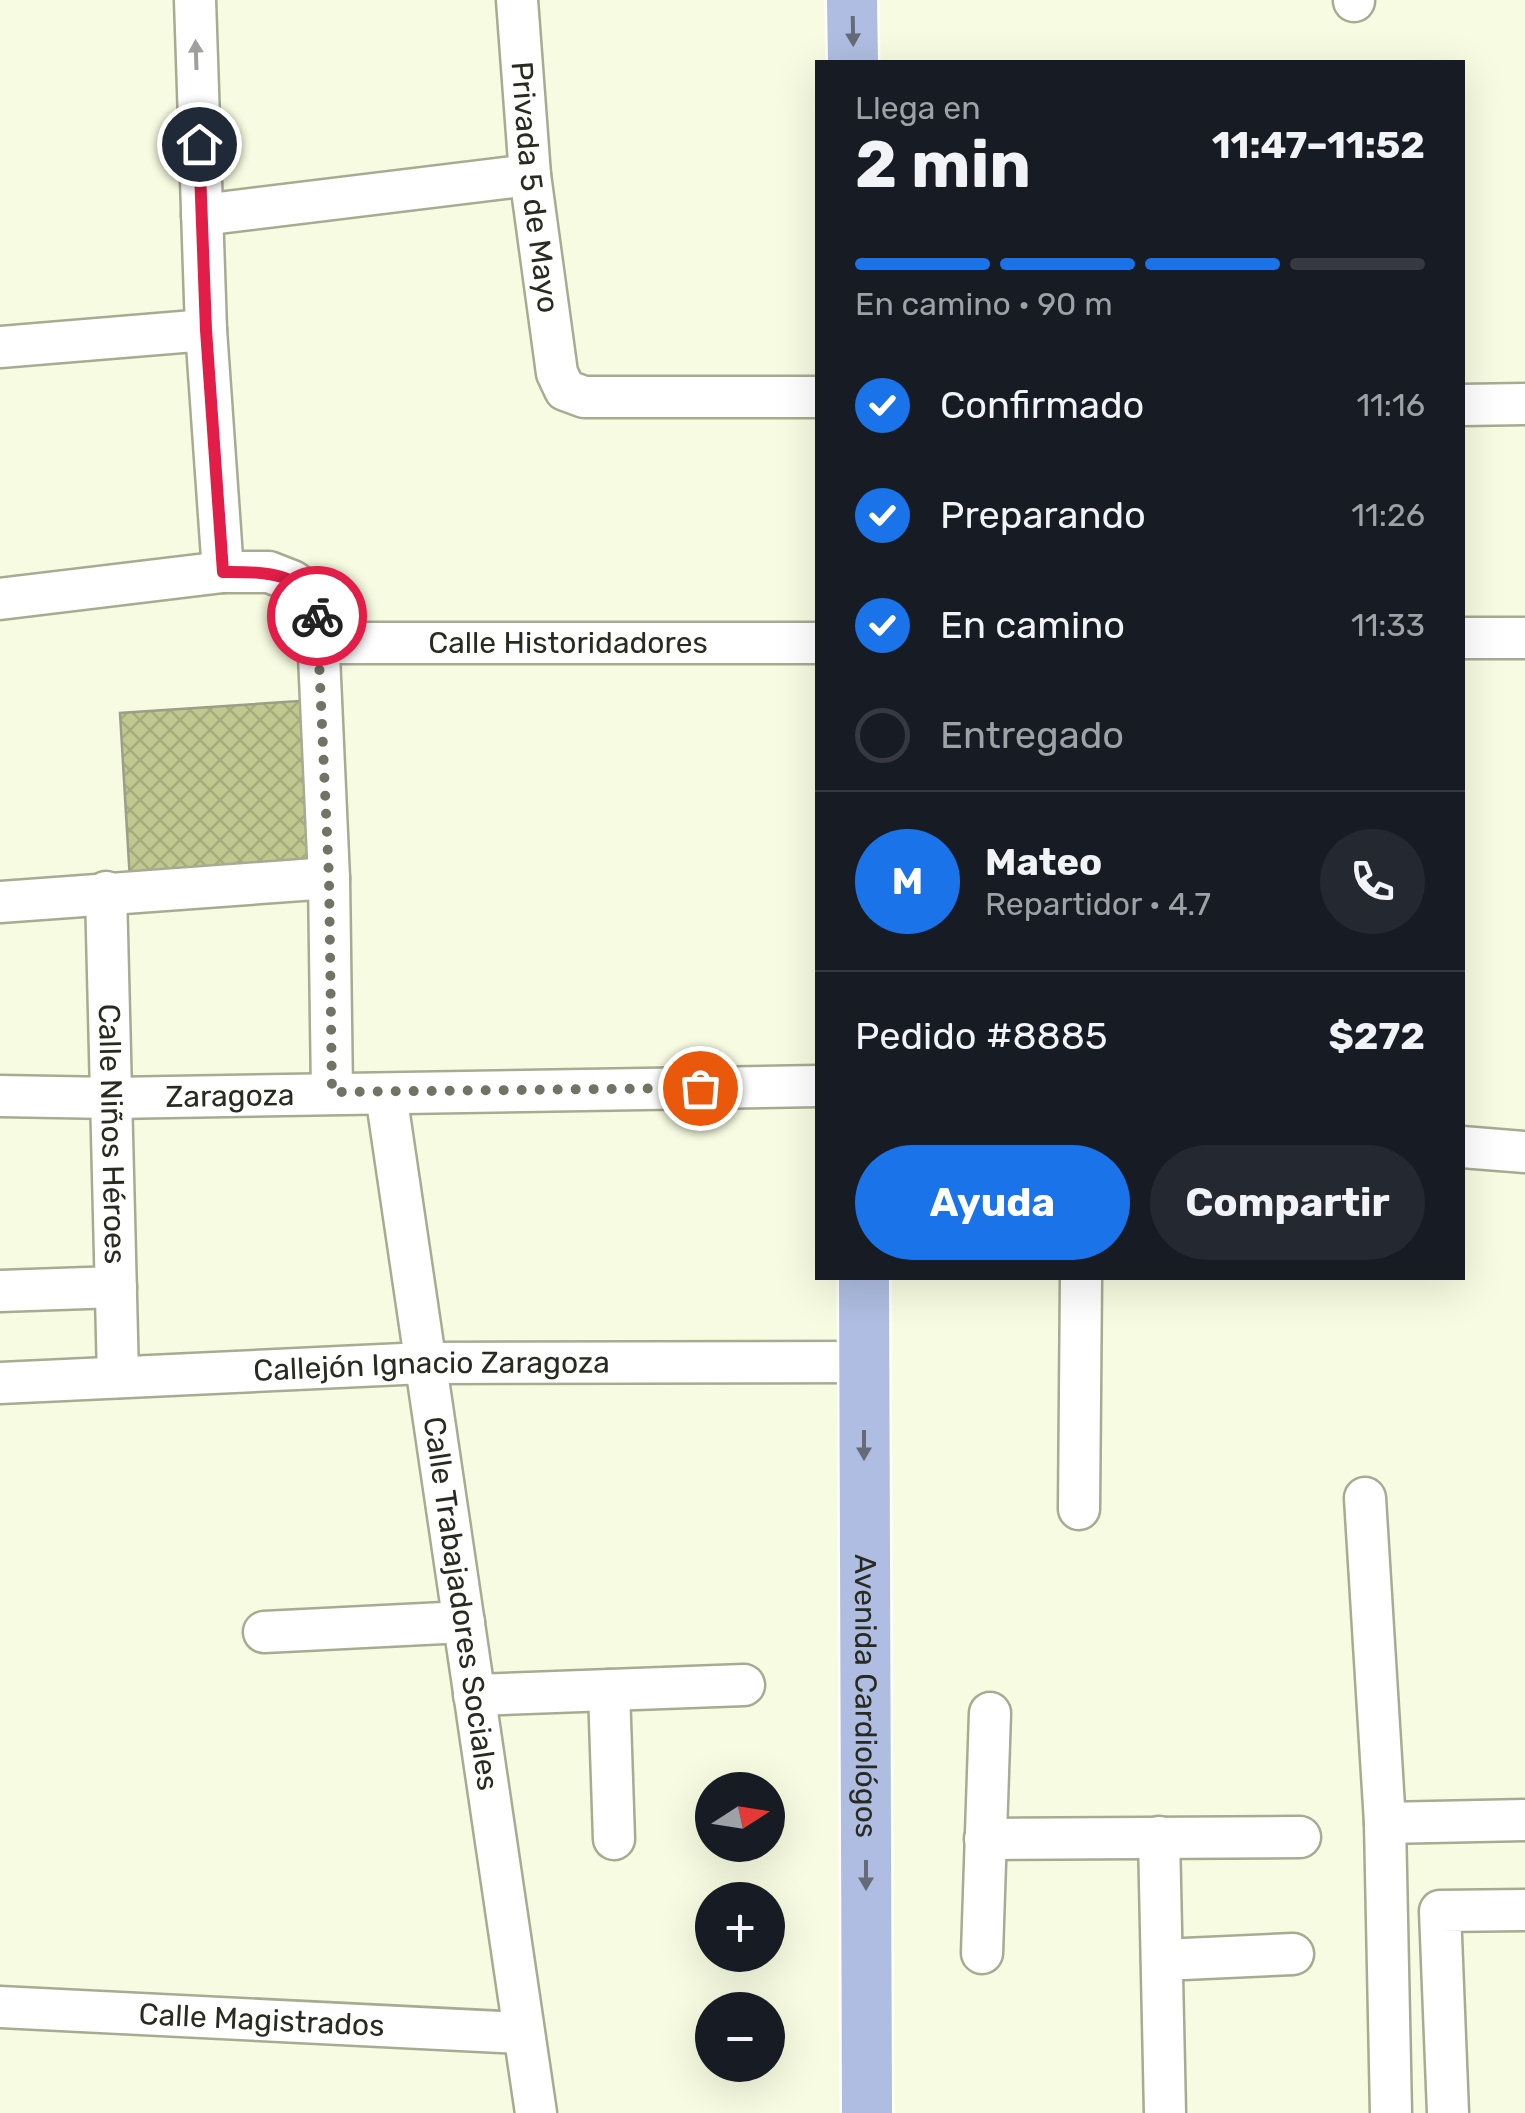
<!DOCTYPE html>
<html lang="es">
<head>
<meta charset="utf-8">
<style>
  :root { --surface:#171b24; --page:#242831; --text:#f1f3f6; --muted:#9ea1a6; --line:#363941; --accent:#1a73e8 }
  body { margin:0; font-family:Rubik,sans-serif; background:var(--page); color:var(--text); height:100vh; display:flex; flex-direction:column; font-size:38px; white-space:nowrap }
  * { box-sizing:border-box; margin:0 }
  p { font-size:32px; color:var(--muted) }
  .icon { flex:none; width:55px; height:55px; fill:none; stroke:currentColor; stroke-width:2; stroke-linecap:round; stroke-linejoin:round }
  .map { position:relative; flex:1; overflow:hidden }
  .details { position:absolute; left:815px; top:60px; width:650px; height:1220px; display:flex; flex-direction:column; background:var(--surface); border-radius:0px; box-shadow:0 10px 40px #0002 }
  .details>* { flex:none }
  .needle { width:65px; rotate:78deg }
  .fabs { position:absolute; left:695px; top:1772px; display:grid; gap:20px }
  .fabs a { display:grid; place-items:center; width:90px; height:90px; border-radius:50%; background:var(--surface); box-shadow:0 10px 40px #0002; font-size:50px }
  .pin { position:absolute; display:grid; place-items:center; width:85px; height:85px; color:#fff; margin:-42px; border:5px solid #fff; border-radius:50%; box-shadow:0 2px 10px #0007 }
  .courier { position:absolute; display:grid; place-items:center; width:100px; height:100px; margin:-50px; border:8px solid #e11d48; border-radius:50%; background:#fff; color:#222; box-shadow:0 2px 12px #0007 }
  .head em { font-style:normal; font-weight:700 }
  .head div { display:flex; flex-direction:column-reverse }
  .head { display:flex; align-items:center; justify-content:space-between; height:170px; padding:0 40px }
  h1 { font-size:65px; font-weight:700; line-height:75px }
  .bar { display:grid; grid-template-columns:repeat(4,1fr); gap:15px 10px; align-content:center; height:120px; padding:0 40px }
  .bar i { height:12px; border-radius:8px; background:var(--line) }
  .bar .on { background:var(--accent) }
  .bar p { grid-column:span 4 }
  .line { display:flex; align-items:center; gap:25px; padding:0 40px; border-top:2px solid var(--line) }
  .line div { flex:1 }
  .round { display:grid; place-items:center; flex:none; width:105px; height:105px; border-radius:52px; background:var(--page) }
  ol { padding:0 40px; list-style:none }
  li { display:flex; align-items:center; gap:30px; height:110px }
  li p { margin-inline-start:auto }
  li .icon { padding:10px; border-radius:50%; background:var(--accent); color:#fff; stroke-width:4 }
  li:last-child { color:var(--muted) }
  li i { width:55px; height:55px; border:5px solid var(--line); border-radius:50% }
  .cta { display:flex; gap:20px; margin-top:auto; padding:20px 40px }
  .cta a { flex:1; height:115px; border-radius:60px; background:var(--accent); color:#fff; font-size:40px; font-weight:700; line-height:115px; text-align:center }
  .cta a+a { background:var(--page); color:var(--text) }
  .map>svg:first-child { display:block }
  .building { fill:url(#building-cross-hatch); stroke:#9c9f87; stroke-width:2.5 }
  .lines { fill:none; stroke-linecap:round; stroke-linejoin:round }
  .minor-casing { stroke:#a7ab92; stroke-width:45 }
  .major-casing { stroke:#fff; stroke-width:55 }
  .minor { stroke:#fff; stroke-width:40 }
  .major { stroke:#aebde1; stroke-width:50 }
  .oneway { fill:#656c77 }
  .oneway2 { fill:#9f9f9b }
  .done { stroke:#717364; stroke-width:10; stroke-dasharray:0 18 }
  .route { stroke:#e11d48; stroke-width:12 }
  .labels { text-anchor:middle; stroke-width:8; stroke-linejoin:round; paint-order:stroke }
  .street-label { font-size:30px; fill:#292a20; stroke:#f7fbe1 }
</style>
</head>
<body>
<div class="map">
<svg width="1525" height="2113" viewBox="0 0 1525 2113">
  <defs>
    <pattern id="building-cross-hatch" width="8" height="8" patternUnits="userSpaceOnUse" patternTransform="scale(2.5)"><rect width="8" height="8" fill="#c1c88f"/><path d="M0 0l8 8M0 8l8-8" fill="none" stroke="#a6ac7b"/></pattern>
  </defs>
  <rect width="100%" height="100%" fill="#f7fbe1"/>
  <polygon class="building" points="314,700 318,866 130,881 120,713"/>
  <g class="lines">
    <defs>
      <g id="minor">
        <polyline points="195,0 206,330 223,572"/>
        <path id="s1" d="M 517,0 L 530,175 L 557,373 L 565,390 L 584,397 L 818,397"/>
        <polyline points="1354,1 1354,0"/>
        <polyline points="202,215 530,175"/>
        <polyline points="0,347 206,330"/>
        <polyline points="1462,405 1525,404"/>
        <polyline points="0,599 223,572 269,572 292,581 310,594 317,611 329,878 332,1092"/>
        <polyline points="1462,638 1525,638"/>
        <path id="s2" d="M 318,643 L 818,643"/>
        <path id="s3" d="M 106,892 L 118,1377"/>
        <polyline points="0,902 329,878"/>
        <path id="s4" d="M 386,1094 L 536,2113"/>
        <path id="s5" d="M 0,1096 L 112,1098 L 818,1086"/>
        <polyline points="1462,1147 1525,1152"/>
        <polyline points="0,1291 116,1287"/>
        <path id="s6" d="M 0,1383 L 424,1363 L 864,1362"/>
        <polyline points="1365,1498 1385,1823 1391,2113"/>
        <polyline points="1079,1509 1081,1278"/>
        <polyline points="264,1632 464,1622"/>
        <polyline points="609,1690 614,1839"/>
        <polyline points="474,1695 744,1685"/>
        <polyline points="1385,1823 1525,1820"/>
        <polyline points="1159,1837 1165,2113"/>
        <polyline points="985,1839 1300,1837"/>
        <polyline points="982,1953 990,1713"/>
        <polyline points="1162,1960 1293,1954"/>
        <path id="s7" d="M 0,2007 L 522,2033"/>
        <polyline points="1448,2113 1440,1911 1525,1910"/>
      </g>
      <g id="major">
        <polyline points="852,0 853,62"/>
        <path id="s8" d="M 864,1278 L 867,2113"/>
      </g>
    </defs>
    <use href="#minor" class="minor-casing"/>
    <use href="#major" class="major-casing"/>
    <use href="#minor" class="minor"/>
    <use href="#major" class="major"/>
  </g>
  <defs><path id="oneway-solid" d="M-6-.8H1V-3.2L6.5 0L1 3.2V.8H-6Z" transform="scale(2.5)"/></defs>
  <g class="oneway">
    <use href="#oneway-solid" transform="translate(853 31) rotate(89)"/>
    <use href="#oneway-solid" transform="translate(864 1445) rotate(90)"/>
    <use href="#oneway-solid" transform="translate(866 1875) rotate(90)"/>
  </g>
  <use class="oneway2" href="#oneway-solid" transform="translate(196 55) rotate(-92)"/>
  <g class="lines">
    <polyline class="done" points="317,616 329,878 332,1092 700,1088"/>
    <path class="route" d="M 199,144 L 206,330 L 223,572 C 260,572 309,570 317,616"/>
  </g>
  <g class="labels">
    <g class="street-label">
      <text dy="10" stroke="none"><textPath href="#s1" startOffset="188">Privada 5 de Mayo</textPath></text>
      <text dy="10" stroke="none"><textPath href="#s2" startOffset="250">Calle Historidadores</textPath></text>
      <text dy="10" stroke="none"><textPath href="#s5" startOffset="230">Zaragoza</textPath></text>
      <text dy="10" stroke="none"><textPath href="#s3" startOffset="242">Calle Niños Héroes</textPath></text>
      <text dy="10" stroke="none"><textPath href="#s6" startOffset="432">Callejón Ignacio Zaragoza</textPath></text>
      <text dy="10" stroke="none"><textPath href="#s4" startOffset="515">Calle Trabajadores Sociales</textPath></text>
      <text dy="10" stroke="none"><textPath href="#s8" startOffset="418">Avenida Cardiológos</textPath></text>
      <text dy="10" stroke="none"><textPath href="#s7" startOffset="262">Calle Magistrados</textPath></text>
    </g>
  </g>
</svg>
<div class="fabs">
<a><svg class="needle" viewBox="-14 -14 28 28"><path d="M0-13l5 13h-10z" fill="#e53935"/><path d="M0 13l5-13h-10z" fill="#9ea1a6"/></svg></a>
<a>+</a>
<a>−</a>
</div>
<div class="pin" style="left:700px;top:1088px;background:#ea580c"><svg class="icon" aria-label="bag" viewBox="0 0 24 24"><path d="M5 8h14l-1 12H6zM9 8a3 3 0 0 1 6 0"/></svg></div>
<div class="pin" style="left:199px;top:144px;background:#1f2937"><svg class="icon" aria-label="home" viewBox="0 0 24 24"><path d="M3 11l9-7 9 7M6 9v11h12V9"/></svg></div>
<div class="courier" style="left:317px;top:616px"><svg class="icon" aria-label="bike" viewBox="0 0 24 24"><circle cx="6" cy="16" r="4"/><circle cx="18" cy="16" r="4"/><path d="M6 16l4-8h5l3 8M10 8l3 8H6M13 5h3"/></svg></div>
<section class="details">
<div class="head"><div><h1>2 min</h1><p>Llega en</p></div><em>11:47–11:52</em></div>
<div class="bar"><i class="on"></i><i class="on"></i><i class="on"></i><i></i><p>En camino · 90 m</p></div>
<ol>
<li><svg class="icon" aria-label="check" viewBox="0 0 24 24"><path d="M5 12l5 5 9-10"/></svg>Confirmado<p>11:16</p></li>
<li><svg class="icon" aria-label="check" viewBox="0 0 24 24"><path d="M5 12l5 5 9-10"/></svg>Preparando<p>11:26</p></li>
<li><svg class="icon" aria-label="check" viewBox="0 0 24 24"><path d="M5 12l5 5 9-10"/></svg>En camino<p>11:33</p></li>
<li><i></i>Entregado</li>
</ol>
<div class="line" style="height:180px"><b class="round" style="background:var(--accent);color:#fff">M</b><div><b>Mateo</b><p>Repartidor · 4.7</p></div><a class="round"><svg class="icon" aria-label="phone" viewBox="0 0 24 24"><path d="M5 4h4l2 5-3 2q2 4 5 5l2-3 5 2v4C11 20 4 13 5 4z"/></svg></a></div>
<div class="line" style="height:130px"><div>Pedido #8885</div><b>$272</b></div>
<div class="cta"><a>Ayuda</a><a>Compartir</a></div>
</section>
</div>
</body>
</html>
